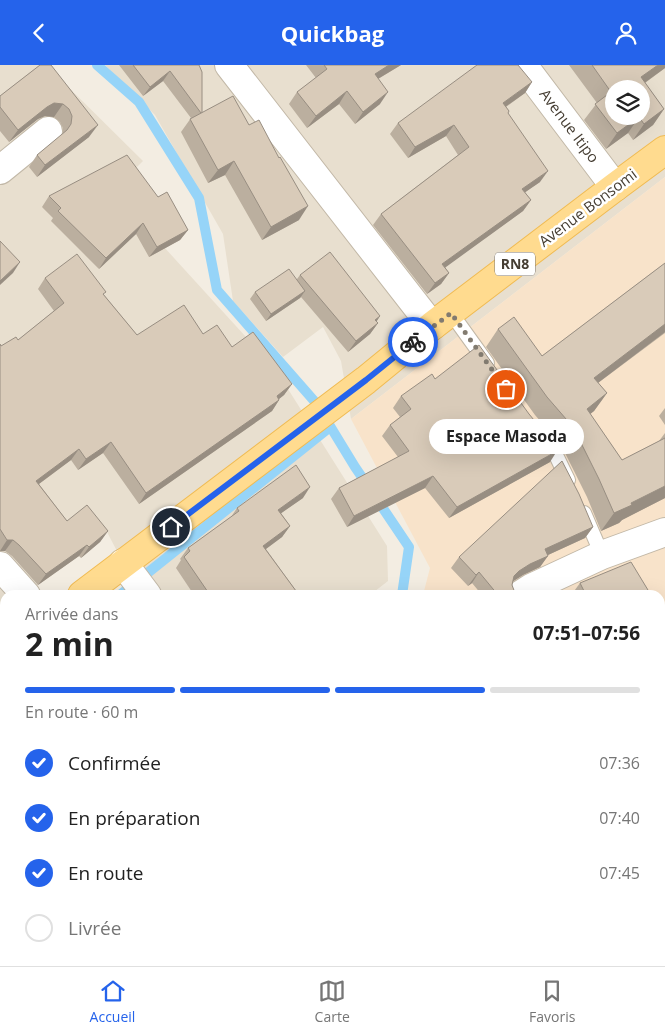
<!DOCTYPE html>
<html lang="fr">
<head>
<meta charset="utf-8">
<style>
  :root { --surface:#fff; --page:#f2f2f2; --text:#222; --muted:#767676; --line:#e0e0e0; --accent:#2563eb }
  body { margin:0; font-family:"Open Sans",sans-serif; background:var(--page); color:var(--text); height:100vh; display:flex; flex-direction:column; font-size:19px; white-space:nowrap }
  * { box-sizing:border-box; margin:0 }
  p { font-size:16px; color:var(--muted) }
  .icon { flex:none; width:28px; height:28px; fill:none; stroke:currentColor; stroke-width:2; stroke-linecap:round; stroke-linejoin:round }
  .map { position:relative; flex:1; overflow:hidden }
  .panel { position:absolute; left:0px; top:525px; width:665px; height:376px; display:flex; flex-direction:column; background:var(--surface); border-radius:15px 15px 0 0; box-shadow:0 5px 20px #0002 }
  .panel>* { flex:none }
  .controls { position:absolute; left:605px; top:15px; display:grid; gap:10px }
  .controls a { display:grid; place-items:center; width:45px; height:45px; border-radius:50%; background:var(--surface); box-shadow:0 5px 20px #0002; font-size:25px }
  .pin { position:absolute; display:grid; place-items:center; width:42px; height:42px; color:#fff; margin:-21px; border:2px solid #fff; border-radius:50%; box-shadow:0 1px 5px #0007 }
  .courier { position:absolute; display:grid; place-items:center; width:50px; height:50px; margin:-25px; border:4px solid #2563eb; border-radius:50%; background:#fff; color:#222; box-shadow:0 1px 6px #0007 }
  .bubble { position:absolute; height:35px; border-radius:18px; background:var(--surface); box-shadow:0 5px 20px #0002; font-size:16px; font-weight:700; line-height:35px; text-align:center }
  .headline em { font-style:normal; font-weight:700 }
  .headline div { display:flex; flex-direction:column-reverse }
  .headline { display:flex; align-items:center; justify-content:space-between; height:85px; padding:0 25px }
  h1 { font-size:32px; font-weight:700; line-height:38px }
  .bar { display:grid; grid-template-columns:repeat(4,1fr); gap:8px 5px; align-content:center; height:60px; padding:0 25px }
  .bar i { height:6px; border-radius:4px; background:var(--line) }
  .bar .selected { background:var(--accent) }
  .bar p { grid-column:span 4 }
  ol { padding:0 25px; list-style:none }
  li { display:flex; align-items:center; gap:15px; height:55px }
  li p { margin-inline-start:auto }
  li .icon { padding:5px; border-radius:50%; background:var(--accent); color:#fff; stroke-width:4 }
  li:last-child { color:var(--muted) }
  li i { width:28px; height:28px; border:2px solid var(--line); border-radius:50% }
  header { display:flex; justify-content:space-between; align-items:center; height:65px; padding:0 25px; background:var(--accent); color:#fff; font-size:22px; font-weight:700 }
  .menu { display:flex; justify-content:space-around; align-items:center; height:70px; border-top:1px solid var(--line); background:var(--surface); font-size:14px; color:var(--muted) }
  .menu a { display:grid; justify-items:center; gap:2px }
  .menu .selected { color:var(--accent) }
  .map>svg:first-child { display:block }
  .residential { fill:#e8dfcf; fill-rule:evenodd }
  .commercial { fill:#f8e3ca }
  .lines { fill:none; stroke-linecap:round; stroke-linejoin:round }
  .stream { stroke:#96d4f8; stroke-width:10 }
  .service-casing { stroke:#c2b8a7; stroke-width:16 }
  .minor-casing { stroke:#c2b8a7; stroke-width:30 }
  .primary-casing { stroke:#f0bb53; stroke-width:30 }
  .service { stroke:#fff; stroke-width:14 }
  .minor { stroke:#fff; stroke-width:28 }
  .primary { stroke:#ffdb8f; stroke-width:28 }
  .wall { fill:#bbaf9f }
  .shaded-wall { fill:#988e82 }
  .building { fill:#d9cbb9; stroke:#988e82; fill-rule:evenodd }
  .done { stroke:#827b70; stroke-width:5; stroke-dasharray:0 9 }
  .route { stroke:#2563eb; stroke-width:6 }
  .labels { text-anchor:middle; stroke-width:5; stroke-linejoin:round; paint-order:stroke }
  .shield { fill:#fff; stroke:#7d7770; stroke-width:1 }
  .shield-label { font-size:14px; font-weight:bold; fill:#453d32 }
  .street-label { font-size:15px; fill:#453d32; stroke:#fff }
</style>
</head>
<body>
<header><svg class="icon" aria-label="back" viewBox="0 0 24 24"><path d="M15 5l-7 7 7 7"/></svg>Quickbag<svg class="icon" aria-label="person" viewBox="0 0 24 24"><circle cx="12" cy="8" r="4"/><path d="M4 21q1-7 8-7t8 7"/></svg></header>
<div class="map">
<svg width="665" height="901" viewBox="0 0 665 901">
  <rect width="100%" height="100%" fill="#f3ede2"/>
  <g class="residential">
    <polygon points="0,0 46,0 143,96 113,126 276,305 387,481 388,516 370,530 140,530 107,467 25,530 5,530 5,546 0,549"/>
    <path d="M 105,0 L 665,0 L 665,112 L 351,354 L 341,296 L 323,262 L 283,292 L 233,236 L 223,169 L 155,50 ZM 614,24 L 641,24 L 641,51 L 614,51 Z"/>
    <polygon points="660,780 665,781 665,901 253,901 254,896 660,896"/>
  </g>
  <polygon class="commercial" points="665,112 665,712 660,709 660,530 423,530 430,503 351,354"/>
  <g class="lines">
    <g class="stream">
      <polyline points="97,0 139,37 199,133 217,225 316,338 355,402 368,421"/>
      <polyline points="376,433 409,482 402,530"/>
      <polyline points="120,530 330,362"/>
      <polyline points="0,624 5,620"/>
      <polyline points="660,720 665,723"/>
    </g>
    <defs>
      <g id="service">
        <polyline points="451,248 487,298"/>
        <polyline points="545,375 553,384 568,415"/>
        <polyline points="584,448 602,490"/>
        <polyline points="0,660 5,666"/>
        <polyline points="0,900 24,898 27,896"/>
      </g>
      <g id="minor">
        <polyline points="229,0 432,261"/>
        <polyline points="523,0 615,122"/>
        <polyline points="0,105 48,66"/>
        <polyline points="123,498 147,530"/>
        <polyline points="0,501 26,530"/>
        <polyline points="520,530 531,523 602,490 665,467"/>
        <polyline points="660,848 665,849"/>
        <polyline points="557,896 565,901"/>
        <polyline points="366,901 367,896"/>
      </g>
      <g id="primary">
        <polyline points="82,530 366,315 432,261 615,122 665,85"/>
        <polyline points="0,593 5,589"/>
      </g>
    </defs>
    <use href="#service" class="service-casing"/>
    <use href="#minor" class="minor-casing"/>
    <use href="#primary" class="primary-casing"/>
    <use href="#service" class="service"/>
    <use href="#minor" class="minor"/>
    <use href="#primary" class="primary"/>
  </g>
  <g class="wall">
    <polygon points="40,0 89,72 37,112 29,102 37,90 63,69 63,63 60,57 54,52 45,51 38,54 9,77 0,66 0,31"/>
    <polygon points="119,0 199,0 202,48 299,155 262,175 225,110 208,118 181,67 191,53 163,16 143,31"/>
    <polygon points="306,0 401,0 378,14 380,39 355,59 339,39 307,63 289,39 297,27 316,13"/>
    <polygon points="569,0 665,0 665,3 645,18 664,44 653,60 633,75 628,68 606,84 584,55 597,38"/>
    <polygon points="532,17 525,28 506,42 509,46 508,48 540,117 525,127 531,135 523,146 445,202 449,208 441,219 427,229 373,160 381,149 458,90 446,71 408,93 390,69 398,58"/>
    <polygon points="49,131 158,132 188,165 180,175 149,192 136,169 99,204 51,156 53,153 42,142"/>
    <polygon points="665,198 665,268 598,318 607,328 594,346 590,349 622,395 659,376 665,368 665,433 622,455 619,458 601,466 587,432 561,380 535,350 486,282 498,264 542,291"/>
    <polygon points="300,210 380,251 376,257 378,258 370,269 348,287 301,232 300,233 266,256 250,234 255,227 297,214"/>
    <polygon points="45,213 104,230 137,270 203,269 232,282 292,319 284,330 279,334 279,335 272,346 139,439 103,388 78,405 71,395 39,419 67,456 108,466 100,477 81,493 79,491 38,520 12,491 5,486 0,486 0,279 1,281 18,275 54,246 38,224"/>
    <polygon points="435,314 550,397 449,453 425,423 347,462 331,434 339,423 398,392 382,371 390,360 400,352 393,343 401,331"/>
    <polygon points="665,343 665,360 659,351"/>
    <polygon points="303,433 281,448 290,461 282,472 266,484 299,530 194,530 176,503 181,495 180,494 188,483 231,452 237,443"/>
    <polygon points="593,462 585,473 548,490 540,502 523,510 513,516 512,520 513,530 482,530 472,518 468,521 451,503 459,492"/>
    <polygon points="580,518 651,530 573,530 572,529"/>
    <polygon points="0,727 5,732 5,858 0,852"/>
    <polygon points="282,896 352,896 351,901 281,901"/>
    <polygon points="382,896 453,896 451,901 389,901 382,899"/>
    <polygon points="628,896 660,896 665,901 626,901"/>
  </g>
  <g class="shaded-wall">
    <polygon points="389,0 401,0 366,21 375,9"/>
    <polygon points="658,0 665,0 665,3 636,24 641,12"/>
    <polygon points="170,6 163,16 143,31 150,22"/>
    <polygon points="532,17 525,28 495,49 503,38"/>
    <polygon points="347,26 339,39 307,63 316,51"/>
    <polygon points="388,27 380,39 355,59 363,47"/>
    <polygon points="54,38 63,39 54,52 45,51 38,54 9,77 18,65 47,42"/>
    <polygon points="664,44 653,60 633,75 644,59"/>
    <polygon points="639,52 628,68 606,84 617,68"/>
    <polygon points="98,60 89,72 37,112 45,100"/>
    <polygon points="454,60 446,71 408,93 415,82"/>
    <polygon points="234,96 225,110 208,118 218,105"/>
    <polygon points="548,106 540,117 514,135 522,124"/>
    <polygon points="531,135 523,146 435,210 442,199"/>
    <polygon points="308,141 299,155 262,175 271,162"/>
    <polygon points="143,158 136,169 99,204 106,193"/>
    <polygon points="188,165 180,175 149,192 157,182"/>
    <polygon points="20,197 13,208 0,220 0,216"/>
    <polygon points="449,208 441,219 427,229 435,218"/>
    <polygon points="305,226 300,233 266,256 271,249"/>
    <polygon points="380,251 373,262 378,258 370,269 348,287 356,276 375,255"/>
    <polygon points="665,259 665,267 582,330 594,313"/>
    <polygon points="292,319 284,330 269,342 277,331"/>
    <polygon points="607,328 594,346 574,362 587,344"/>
    <polygon points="279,335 272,346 139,439 146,428"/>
    <polygon points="111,377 103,388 78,405 86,394"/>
    <polygon points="79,384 71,395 28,427 36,416"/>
    <polygon points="557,386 550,397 449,453 457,442"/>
    <polygon points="433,411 425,423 347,462 354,451"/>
    <polygon points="665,421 665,433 622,455 619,458 601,466 614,448 631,438"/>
    <polygon points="310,422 303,433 270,456 278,445"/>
    <polygon points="290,461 282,472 255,492 263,481"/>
    <polygon points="593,462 585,473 537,495 545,484"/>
    <polygon points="108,466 100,477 81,493 89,482"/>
    <polygon points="7,475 13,475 5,486 0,486"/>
    <polygon points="87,480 79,491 38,520 46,509"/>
    <polygon points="548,491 540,502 523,510 512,517 514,511 519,506 530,499"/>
    <polygon points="479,507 472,518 468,521 476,510"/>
    <polygon points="665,597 665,605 660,607 660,598"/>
    <polygon points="660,809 665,810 665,815 661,821 660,821"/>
    <polygon points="384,896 418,896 414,901 389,901 382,899"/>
  </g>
  <g class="building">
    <polygon points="40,0 51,0 98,60 45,100 37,90 67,65 71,59 72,51 69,44 63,39 54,38 47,42 18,65 0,42 0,31"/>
    <polygon points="133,0 199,0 202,7 202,48 201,48 170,6 150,22"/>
    <polygon points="324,0 389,0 375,9 388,27 363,47 347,26 316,51 297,27 327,4"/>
    <polygon points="477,0 518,0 532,17 503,38 509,46 508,48 548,106 522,124 531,135 442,199 449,208 435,218 381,149 469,82 454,60 415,82 398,58"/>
    <path d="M 592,0 L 658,0 L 641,12 L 664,44 L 644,59 L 639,52 L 617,68 L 595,39 L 611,27 ZM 614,24 L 641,24 L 641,51 L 614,51 Z"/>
    <polygon points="233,31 249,60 259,55 279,93 280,92 308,141 271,162 234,96 218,105 190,54"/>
    <polygon points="127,90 158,132 167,127 188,165 157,182 143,158 106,193 58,146 61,143 49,131"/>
    <polygon points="0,176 20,197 0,216"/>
    <polygon points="330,187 380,251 375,255 378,258 356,276 300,210"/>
    <polygon points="77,189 106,227 103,229 137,270 184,240 203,269 217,260 232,282 253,267 292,319 277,331 279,335 146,428 111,377 86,394 79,384 36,416 67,456 87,440 108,466 89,482 87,480 46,509 19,480 13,475 7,475 0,464 0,279 1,281 16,272 18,275 64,238 45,213"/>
    <polygon points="665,198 665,259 594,313 607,328 587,344 622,395 665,373 665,421 631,438 632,440 614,448 599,414 573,362 547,332 498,264 514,252 542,291"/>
    <polygon points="289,204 305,226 271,249 255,227"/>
    <polygon points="479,280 529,349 553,378 557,386 457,442 433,411 354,451 339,423 409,386 390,360 411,344 401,331 432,309 435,314"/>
    <polygon points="562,396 579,429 593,462 545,484 548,491 530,499 519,506 514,511 512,520 515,528 512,530 498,530 479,507 476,510 459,492"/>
    <polygon points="296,400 310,422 278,445 290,461 263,481 299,530 210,530 184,492 190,486 188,483 239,446 237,443"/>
    <polygon points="631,497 651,530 586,530 580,518"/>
    <polygon points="660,546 665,555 665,597 660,598"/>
    <polygon points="1,726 5,732 5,833 0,826 0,727"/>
    <polygon points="660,770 665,771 665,810 660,809"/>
    <polygon points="660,864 665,866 665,901 628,901 630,896 660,896"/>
    <polygon points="288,896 352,896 351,901 287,901"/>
    <polygon points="420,896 453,896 451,901 431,901"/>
  </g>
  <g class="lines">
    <polyline class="done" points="413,277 451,248 506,324"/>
    <polyline class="route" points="171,462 366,315 413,277"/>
  </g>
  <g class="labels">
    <rect class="shield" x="495" y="187.5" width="40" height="23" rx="4"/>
    <g class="shield-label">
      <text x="515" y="204">RN8</text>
    </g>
    <g class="street-label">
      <text transform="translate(569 61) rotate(53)" y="5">Avenue Itipo</text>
      <text transform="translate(588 143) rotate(-37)" y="5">Avenue Bonsomi</text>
    </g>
  </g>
</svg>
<div class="controls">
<a><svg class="icon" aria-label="layers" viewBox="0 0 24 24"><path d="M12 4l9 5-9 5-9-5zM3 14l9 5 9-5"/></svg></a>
</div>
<div class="pin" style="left:506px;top:324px;background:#ea580c"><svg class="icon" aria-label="bag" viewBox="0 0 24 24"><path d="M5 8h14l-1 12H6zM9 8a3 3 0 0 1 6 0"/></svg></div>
<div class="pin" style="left:171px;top:462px;background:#1f2937"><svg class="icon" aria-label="home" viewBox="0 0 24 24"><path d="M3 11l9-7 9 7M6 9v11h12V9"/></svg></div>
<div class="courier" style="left:413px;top:277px"><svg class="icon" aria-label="bike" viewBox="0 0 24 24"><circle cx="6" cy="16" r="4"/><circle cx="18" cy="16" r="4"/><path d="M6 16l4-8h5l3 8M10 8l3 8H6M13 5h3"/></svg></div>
<div class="bubble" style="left:429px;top:354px;width:155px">Espace Masoda</div>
<section class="panel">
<div class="headline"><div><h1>2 min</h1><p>Arrivée dans</p></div><em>07:51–07:56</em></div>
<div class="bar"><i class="selected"></i><i class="selected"></i><i class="selected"></i><i></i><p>En route · 60 m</p></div>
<ol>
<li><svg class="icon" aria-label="check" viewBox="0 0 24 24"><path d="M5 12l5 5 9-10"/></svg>Confirmée<p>07:36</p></li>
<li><svg class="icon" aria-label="check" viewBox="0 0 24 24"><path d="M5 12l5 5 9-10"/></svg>En préparation<p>07:40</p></li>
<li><svg class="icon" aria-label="check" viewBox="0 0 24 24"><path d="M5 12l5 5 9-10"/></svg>En route<p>07:45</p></li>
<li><i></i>Livrée</li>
</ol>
</section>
</div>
<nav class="menu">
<a class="selected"><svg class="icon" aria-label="home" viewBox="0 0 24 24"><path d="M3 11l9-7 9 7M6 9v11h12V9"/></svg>Accueil</a>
<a><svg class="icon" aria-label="map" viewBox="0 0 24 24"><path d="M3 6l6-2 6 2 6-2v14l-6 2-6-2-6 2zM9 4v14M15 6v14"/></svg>Carte</a>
<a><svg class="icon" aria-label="saved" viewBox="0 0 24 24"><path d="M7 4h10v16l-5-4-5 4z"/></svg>Favoris</a>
</nav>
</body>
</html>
